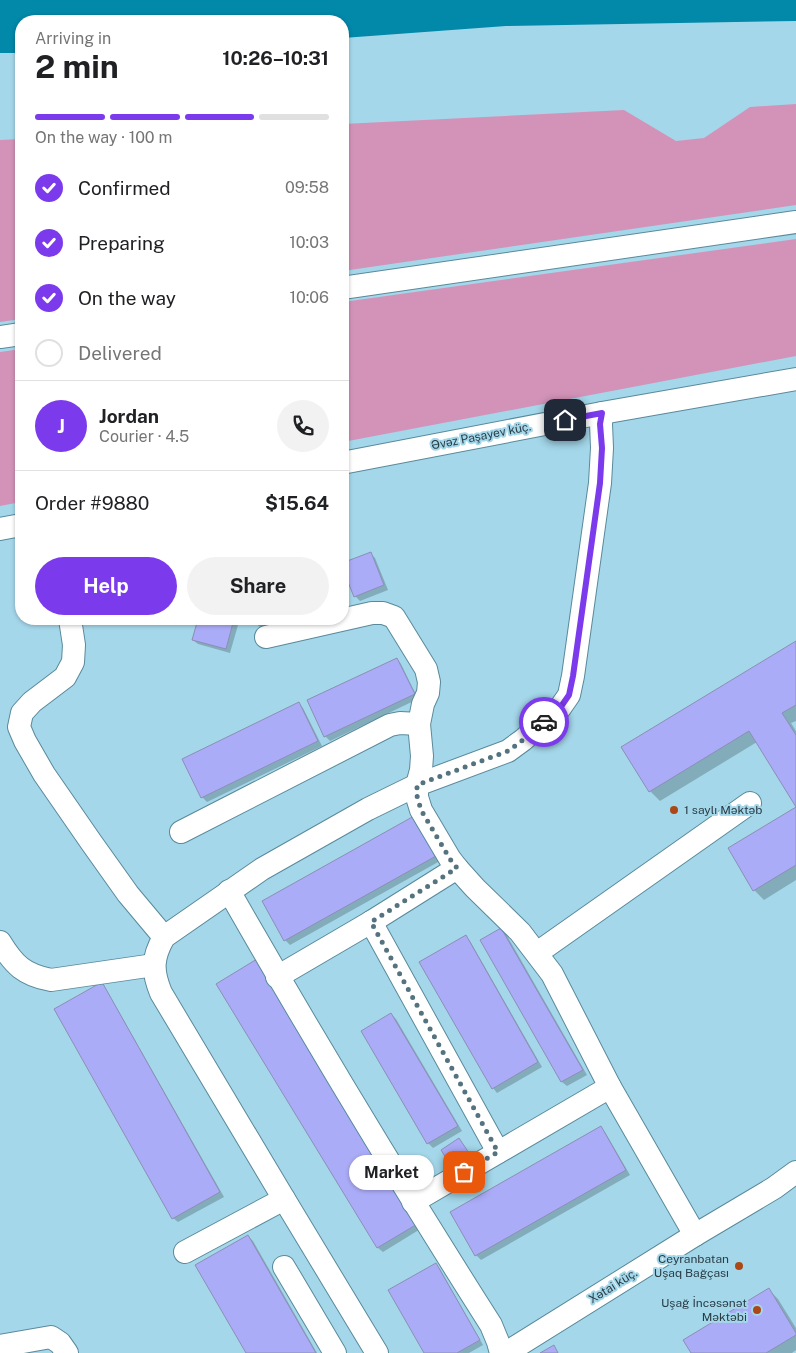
<!DOCTYPE html>
<html lang="en">
<head>
<meta charset="utf-8">
<style>
  :root { --surface:#fff; --page:#f2f2f2; --text:#202124; --muted:#757577; --line:#e0e0e0; --accent:#7c3aed }
  body { margin:0; font-family:"Public Sans",sans-serif; background:var(--page); color:var(--text); height:100vh; display:flex; flex-direction:column; font-size:19px; white-space:nowrap }
  * { box-sizing:border-box; margin:0 }
  p { font-size:16px; color:var(--muted) }
  .icon { flex:none; width:28px; height:28px; fill:none; stroke:currentColor; stroke-width:2; stroke-linecap:round; stroke-linejoin:round }
  .map { position:relative; flex:1; overflow:hidden }
  .details { position:absolute; left:15px; top:15px; width:334px; height:610px; display:flex; flex-direction:column; background:var(--surface); border-radius:20px; box-shadow:0 1px 4px #0004 }
  .details>* { flex:none }
  .pin { position:absolute; display:grid; place-items:center; width:42px; height:42px; color:#fff; margin:-21px; border-radius:10px; box-shadow:0 2px 8px #0006 }
  .courier { position:absolute; display:grid; place-items:center; width:50px; height:50px; margin:-25px; border:4px solid #7c3aed; border-radius:50%; background:#fff; color:#222; box-shadow:0 1px 6px #0007 }
  .bubble { position:absolute; height:35px; border-radius:18px; background:var(--surface); box-shadow:0 1px 4px #0004; font-size:16px; font-weight:700; line-height:35px; text-align:center }
  .overview em { font-style:normal; font-weight:700 }
  .overview div { display:flex; flex-direction:column-reverse }
  .overview { display:flex; align-items:center; justify-content:space-between; height:85px; padding:0 20px }
  h1 { font-size:32px; font-weight:700; line-height:38px }
  .bar { display:grid; grid-template-columns:repeat(4,1fr); gap:8px 5px; align-content:center; height:60px; padding:0 20px }
  .bar i { height:6px; border-radius:4px; background:var(--line) }
  .bar .current { background:var(--accent) }
  .bar p { grid-column:span 4 }
  .line { display:flex; align-items:center; gap:12px; padding:0 20px; border-top:1px solid var(--line) }
  .line div { flex:1 }
  .round { display:grid; place-items:center; flex:none; width:52px; height:52px; border-radius:26px; background:var(--page) }
  ol { padding:0 20px; list-style:none }
  li { display:flex; align-items:center; gap:15px; height:55px }
  li p { margin-inline-start:auto }
  li .icon { padding:5px; border-radius:50%; background:var(--accent); color:#fff; stroke-width:4 }
  li:last-child { color:var(--muted) }
  li i { width:28px; height:28px; border:2px solid var(--line); border-radius:50% }
  .primary-button { display:flex; gap:10px; margin-top:auto; padding:10px 20px }
  .primary-button a { flex:1; height:58px; border-radius:30px; background:var(--accent); color:#fff; font-size:20px; font-weight:700; line-height:58px; text-align:center }
  .primary-button a+a { background:var(--page); color:var(--text) }
  .map>svg:first-child { display:block }
  .green { fill:#d393b9 }
  .water { fill:#0288a9 }
  .shadow { fill:#0003 }
  .building { fill:#abacf7; stroke:#8c8eb6 }
  .lines { fill:none; stroke-linecap:round; stroke-linejoin:round }
  .minor-casing { stroke:#598a9b; stroke-width:24 }
  .minor { stroke:#fff; stroke-width:22 }
  .done { stroke:#54737f; stroke-width:5; stroke-dasharray:0 9 }
  .route { stroke:#7c3aed; stroke-width:6 }
  .poi-dot { fill:#ac4816; stroke:#a4d7ea; stroke-width:2 }
  .labels { text-anchor:middle; stroke-width:4; stroke-linejoin:round; paint-order:stroke }
  .street-label { font-size:12px; fill:#293d45; stroke:#a4d7ea }
  .poi-label { font-size:12px; fill:#293d45; stroke:#a4d7ea; text-anchor:end }
</style>
</head>
<body>
<div class="map">
<svg width="796" height="1353" viewBox="0 0 796 1353">
  <rect width="100%" height="100%" fill="#a4d7ea"/>
  <g class="green">
    <polygon points="796,104 796,205 343,271 343,124 624,110 676,141 704,138 750,107"/>
    <polygon points="21,139 21,319 0,322 0,140"/>
    <polygon points="796,239 796,356 343,442 343,302"/>
    <polygon points="21,349 21,502 0,506 0,352"/>
  </g>
  <polygon class="water" points="0,0 796,0 796,21 506,26 343,38 342,21 21,21 21,53 0,53"/>
  <g class="shadow">
    <polygon points="370,553 375,558 388,590 360,601 355,596"/>
    <polygon points="199,619 229,619 234,620 238,625 230,653 198,644 193,640"/>
    <polygon points="259,619 298,619 265,630 260,626"/>
    <polygon points="796,642 796,721 791,723 796,731 796,804 757,742 660,801 650,791"/>
    <polygon points="397,659 401,664 418,699 330,741 325,736"/>
    <polygon points="299,703 303,708 322,746 207,802 202,797"/>
    <polygon points="796,808 796,880 764,900 754,890"/>
    <polygon points="414,817 440,861 290,945 285,940"/>
    <polygon points="501,929 506,934 587,1075 567,1086 562,1082 482,940"/>
    <polygon points="465,937 470,941 542,1067 497,1093 493,1088"/>
    <polygon points="102,984 106,989 224,1197 178,1222 173,1218"/>
    <polygon points="217,984 422,1228 383,1252 378,1248"/>
    <polygon points="391,1014 396,1019 462,1131 433,1148 428,1143"/>
    <polygon points="600,1127 605,1132 630,1175 481,1260 476,1255 452,1213"/>
    <polygon points="248,1236 253,1241 317,1353 247,1353"/>
    <polygon points="436,1265 440,1269 483,1345 469,1353 425,1353"/>
    <polygon points="768,1289 778,1299 796,1328 796,1350 792,1353 692,1353"/>
  </g>
  <g class="building">
    <polygon points="371,552 384,585 354,597 342,567 342,563"/>
    <polygon points="198,619 234,619 226,649 192,640"/>
    <polygon points="258,619 295,619 259,626"/>
    <polygon points="796,641 796,705 782,713 796,735 796,807 749,731 649,792 621,747"/>
    <polygon points="397,658 415,694 324,737 307,700"/>
    <polygon points="299,702 318,741 201,798 182,759"/>
    <polygon points="796,807 796,865 753,891 728,848"/>
    <polygon points="414,816 436,856 284,941 262,901"/>
    <polygon points="501,928 583,1070 561,1082 480,940"/>
    <polygon points="466,935 538,1062 492,1089 419,962"/>
    <polygon points="257,959 419,1223 377,1248 216,984"/>
    <polygon points="102,982 220,1192 172,1219 54,1009"/>
    <polygon points="391,1013 458,1126 427,1144 361,1031"/>
    <polygon points="601,1126 626,1170 475,1256 450,1212"/>
    <polygon points="459,1138 473,1159 454,1171 441,1150"/>
    <polygon points="248,1235 316,1353 246,1353 195,1265"/>
    <polygon points="436,1263 480,1340 457,1353 424,1353 388,1290"/>
    <polygon points="769,1288 796,1333 796,1335 766,1353 691,1353 683,1340"/>
    <polygon points="554,1345 558,1353 540,1353"/>
  </g>
  <g class="lines">
    <defs>
      <g id="minor">
        <polyline points="342,288 796,222"/>
        <polyline points="0,337 21,334"/>
        <polyline points="342,463 602,413 796,379"/>
        <polyline points="0,529 21,525"/>
        <polyline points="70,619 74,645 73,662 65,677 32,702 22,713 19,727 25,741 44,774 91,842 128,894 164,937"/>
        <polyline points="266,637 372,613 383,613 394,617 426,669 429,682 428,693 423,704 419,724 422,756 421,770 417,785 417,797 421,810 450,859 457,868 475,888 520,932 552,974 610,1087 695,1235"/>
        <polyline points="181,832 390,725 400,723 419,724"/>
        <path d="M 229,891 C 313,1038 400,1182 491,1325 L 498,1342 L 501,1353"/>
        <polyline points="371,922 498,1152"/>
        <path d="M 0,942 C 14,965 24,975 51,980 L 154,965"/>
        <polyline points="537,953 750,803"/>
        <polyline points="277,977 371,922 457,868"/>
        <polyline points="413,1202 610,1087"/>
        <polyline points="185,1252 284,1199"/>
        <polyline points="284,1267 335,1353"/>
        <polyline points="0,1346 51,1337 60,1343 67,1353"/>
        <path d="M 377,1353 L 284,1199 L 161,993 C 152,971 152,958 164,937 L 262,869 L 368,809 L 417,785 L 508,751 L 523,740 L 560,708 L 569,695 L 573,676 L 600,483 L 602,448 L 601,424 L 602,413"/>
        <polyline points="506,1353 695,1235 774,1188 796,1172"/>
      </g>
    </defs>
    <use href="#minor" class="minor-casing"/>
    <use href="#minor" class="minor"/>
  </g>
  <g class="lines">
    <polyline class="done" points="464,1172 498,1152 371,922 457,868 450,859 421,810 417,796 417,785 508,751 523,740 544,722"/>
    <polyline class="route" points="544,722 560,708 569,695 573,676 600,483 602,448 600,424 602,413 565,420"/>
  </g>
  <g class="poi-dot">
    <circle cx="674" cy="810" r="5"/>
    <circle cx="739" cy="1266" r="5"/>
    <circle cx="757" cy="1310" r="5"/>
  </g>
  <g class="labels">
    <g class="street-label">
      <text transform="translate(481 436) rotate(-11)" y="4">Əvəz Paşayev küç.</text>
      <text transform="translate(613 1286) rotate(-32)" y="4">Xətai küç.</text>
    </g>
    <g class="poi-label">
      <text x="684" y="814" text-anchor="start">1 saylı Məktəb</text>
      <text x="729" y="1263">Ceyranbatan<tspan x="729" dy="14">Uşaq Bağçası</tspan></text>
      <text x="747" y="1307">Uşağ İncəsənət<tspan x="747" dy="14">Məktəbi</tspan></text>
    </g>
  </g>
</svg>
<div class="pin" style="left:464px;top:1172px;background:#ea580c"><svg class="icon" aria-label="bag" viewBox="0 0 24 24"><path d="M5 8h14l-1 12H6zM9 8a3 3 0 0 1 6 0"/></svg></div>
<div class="pin" style="left:565px;top:420px;background:#1f2937"><svg class="icon" aria-label="home" viewBox="0 0 24 24"><path d="M3 11l9-7 9 7M6 9v11h12V9"/></svg></div>
<div class="courier" style="left:544px;top:722px"><svg class="icon" aria-label="car" viewBox="0 0 24 24"><path d="M5 17H2v-5l4-1 3-4h7l3 4 3 1v5h-3M9 17h6M6 11h13"/><circle cx="7" cy="17" r="2"/><circle cx="17" cy="17" r="2"/></svg></div>
<div class="bubble" style="left:349px;top:1155px;width:85px">Market</div>
<section class="details">
<div class="overview"><div><h1>2 min</h1><p>Arriving in</p></div><em>10:26–10:31</em></div>
<div class="bar"><i class="current"></i><i class="current"></i><i class="current"></i><i></i><p>On the way · 100 m</p></div>
<ol>
<li><svg class="icon" aria-label="check" viewBox="0 0 24 24"><path d="M5 12l5 5 9-10"/></svg>Confirmed<p>09:58</p></li>
<li><svg class="icon" aria-label="check" viewBox="0 0 24 24"><path d="M5 12l5 5 9-10"/></svg>Preparing<p>10:03</p></li>
<li><svg class="icon" aria-label="check" viewBox="0 0 24 24"><path d="M5 12l5 5 9-10"/></svg>On the way<p>10:06</p></li>
<li><i></i>Delivered</li>
</ol>
<div class="line" style="height:90px"><b class="round" style="background:var(--accent);color:#fff">J</b><div><b>Jordan</b><p>Courier · 4.5</p></div><a class="round"><svg class="icon" aria-label="phone" viewBox="0 0 24 24"><path d="M5 4h4l2 5-3 2q2 4 5 5l2-3 5 2v4C11 20 4 13 5 4z"/></svg></a></div>
<div class="line" style="height:65px"><div>Order #9880</div><b>$15.64</b></div>
<div class="primary-button"><a>Help</a><a>Share</a></div>
</section>
</div>
</body>
</html>
